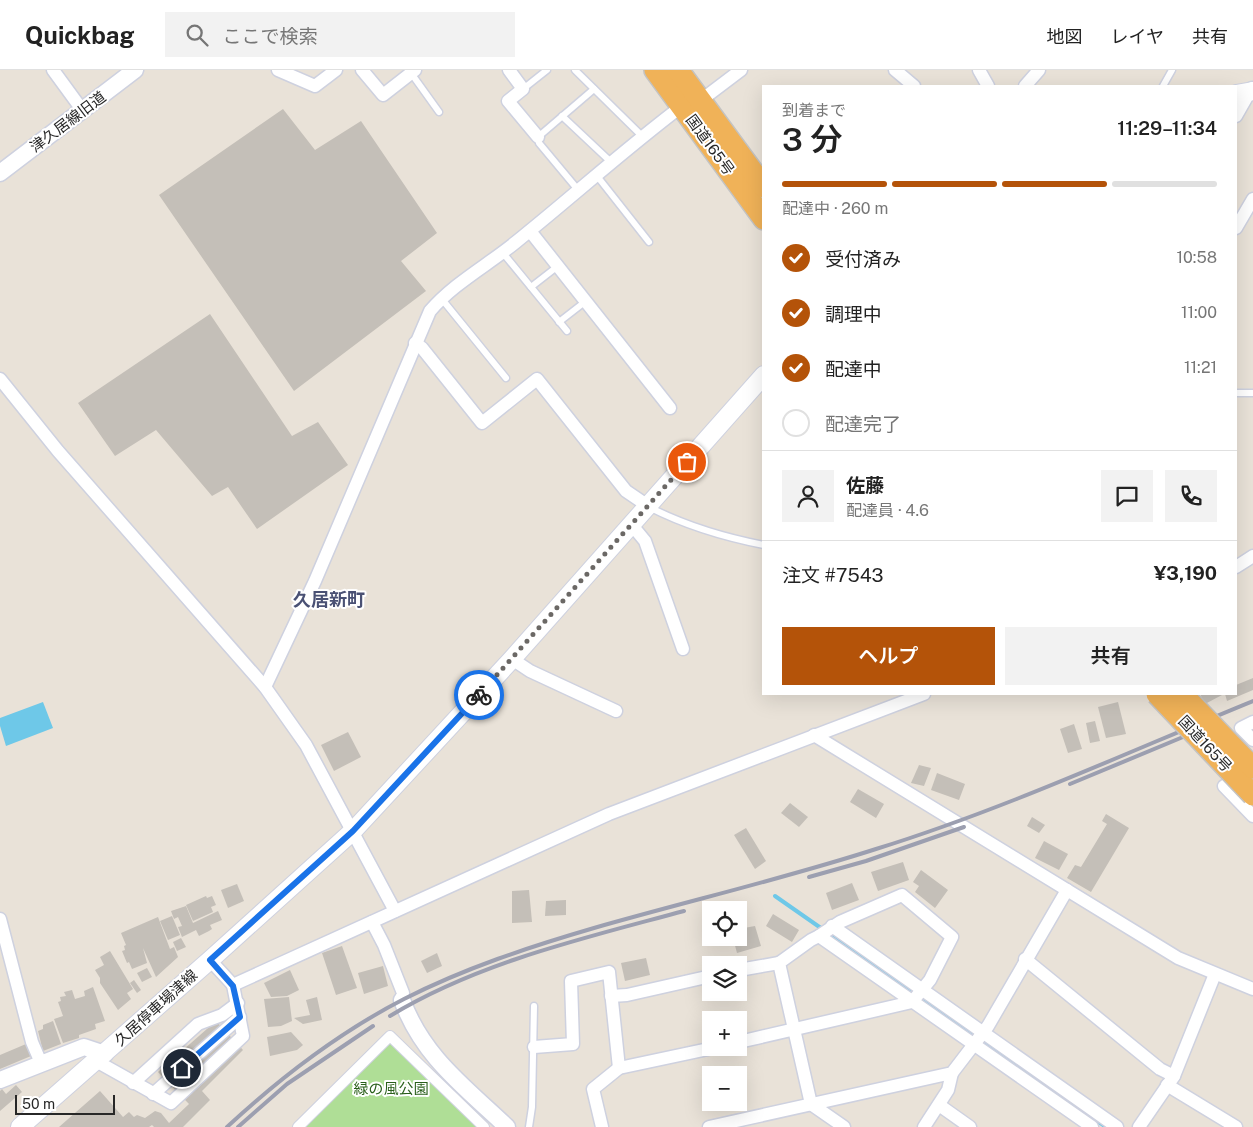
<!DOCTYPE html>
<html lang="ja">
<head>
<meta charset="utf-8">
<style>
  :root { --surface:#fff; --page:#f2f2f2; --text:#222; --muted:#767676; --line:#e0e0e0; --accent:#b45309 }
  body { margin:0; font-family:"Public Sans","Noto Sans JP",sans-serif; background:var(--page); color:var(--text); height:100vh; display:flex; flex-direction:column; font-size:19px; white-space:nowrap }
  * { box-sizing:border-box; margin:0 }
  p { font-size:16px; color:var(--muted) }
  .icon { flex:none; width:28px; height:28px; fill:none; stroke:currentColor; stroke-width:2; stroke-linecap:round; stroke-linejoin:round }
  .map { position:relative; flex:1; overflow:hidden }
  .drawer { position:absolute; left:762px; top:15px; width:475px; height:610px; display:flex; flex-direction:column; background:var(--surface); border-radius:0px; box-shadow:0 5px 20px #0002 }
  .drawer>* { flex:none }
  .controls { position:absolute; left:702px; top:831px; display:grid; gap:10px }
  .controls a { display:grid; place-items:center; width:45px; height:45px; border-radius:0px; background:var(--surface); box-shadow:0 5px 20px #0002; font-size:25px }
  .scale { position:absolute; left:15px; bottom:12px; width:100px; box-sizing:border-box; padding-left:5px; border:2px solid #272727; border-top:0; font-size:14px; line-height:18px; white-space:nowrap; color:#272727; -webkit-text-stroke:4px #fff; paint-order:stroke }
  .pin { position:absolute; display:grid; place-items:center; width:42px; height:42px; color:#fff; margin:-21px; border:2px solid #fff; border-radius:50%; box-shadow:0 1px 5px #0007 }
  .courier { position:absolute; display:grid; place-items:center; width:50px; height:50px; margin:-25px; border:4px solid #1a73e8; border-radius:50%; background:#fff; color:#222; box-shadow:0 1px 6px #0007 }
  .overview em { font-style:normal; font-weight:600 }
  .overview div { display:flex; flex-direction:column-reverse }
  .overview { display:flex; align-items:center; justify-content:space-between; height:85px; padding:0 20px }
  h1 { font-size:32px; font-weight:600; line-height:38px }
  .bar { display:grid; grid-template-columns:repeat(4,1fr); gap:8px 5px; align-content:center; height:60px; padding:0 20px }
  .bar i { height:6px; border-radius:4px; background:var(--line) }
  .bar .active { background:var(--accent) }
  .bar p { grid-column:span 4 }
  .line { display:flex; align-items:center; gap:12px; padding:0 20px; border-top:1px solid var(--line) }
  .line div { flex:1 }
  .round { display:grid; place-items:center; flex:none; width:52px; height:52px; border-radius:0px; background:var(--page) }
  ol { padding:0 20px; list-style:none }
  li { display:flex; align-items:center; gap:15px; height:55px }
  li p { margin-inline-start:auto }
  li .icon { padding:5px; border-radius:50%; background:var(--accent); color:#fff; stroke-width:4 }
  li:last-child { color:var(--muted) }
  li i { width:28px; height:28px; border:2px solid var(--line); border-radius:50% }
  .action { display:flex; gap:10px; margin-top:auto; padding:10px 20px }
  .action a { flex:1; height:58px; border-radius:0px; background:var(--accent); color:#fff; font-size:20px; font-weight:600; line-height:58px; text-align:center }
  .action a+a { background:var(--page); color:var(--text) }
  header { display:flex; align-items:center; gap:30px; box-sizing:border-box; height:70px; padding:0 25px; background:var(--surface); border-bottom:1px solid var(--line) }
  header strong { font-size:24px }
  nav { display:flex; gap:28px; margin-inline-start:auto; font-size:18px }
  .search { width:350px; height:45px; background:var(--page); display:flex; align-items:center; gap:12px; box-sizing:border-box; padding:0 18px; border-radius:0px; color:var(--muted); font-size:19px }
  .map>svg:first-child { display:block }
  .green { fill:#afde96 }
  .water { fill:#6ec8e8 }
  .lines { fill:none; stroke-linecap:round; stroke-linejoin:round }
  .stream { stroke:#6ec8e8; stroke-width:4 }
  .building { fill:#c4bfb8 }
  .service-casing { stroke:#ced1df; stroke-width:9 }
  .pedestrian-casing { stroke:#ced1df; stroke-width:12 }
  .minor-casing { stroke:#ced1df; stroke-width:15 }
  .tertiary-casing { stroke:#ced1df; stroke-width:19 }
  .secondary-casing { stroke:#ced1df; stroke-width:20 }
  .trunk-casing { stroke:#c3c3c3; stroke-width:24 }
  .service { stroke:#fff; stroke-width:6 }
  .pedestrian { stroke:#fff; stroke-width:10 }
  .minor { stroke:#fff; stroke-width:12 }
  .tertiary { stroke:#fff; stroke-width:16 }
  .secondary { stroke:#fff; stroke-width:18 }
  .trunk { stroke:#f0b258; stroke-width:21 }
  .rail { stroke:#9c9fb0; stroke-width:4 }
  .trunk-bridge-casing { stroke:#c3c3c3; stroke-width:24; stroke-linecap:butt }
  .trunk-bridge { stroke:#f0b258; stroke-width:21 }
  .done { stroke:#6b6865; stroke-width:5; stroke-dasharray:0 9 }
  .route { stroke:#1a73e8; stroke-width:6 }
  .labels { text-anchor:middle; stroke-width:4; stroke-linejoin:round; paint-order:stroke }
  .street-label { font-size:15px; fill:#272727; stroke:#fff }
  .park-label { font-size:15px; fill:#2a5f1b; stroke:#fff }
  .quarter-label { font-size:18px; font-weight:bold; fill:#4a5174; stroke:#fff }
</style>
</head>
<body>
<header>
<strong>Quickbag</strong>
<div class="search"><svg class="icon" aria-label="search" viewBox="0 0 24 24"><circle cx="10" cy="10" r="6"/><path d="M15 15l6 6"/></svg>ここで検索</div>
<nav><a>地図</a><a>レイヤ</a><a>共有</a></nav>
</header>
<div class="map">
<svg width="1253" height="1057" viewBox="0 0 1253 1057">
  <rect width="100%" height="100%" fill="#e9e2d8"/>
  <polygon class="green" points="390,966 484,1057 298,1057"/>
  <polygon class="water" points="43,632 53,658 6,676 0,656 0,648"/>
  <g class="lines">
    <polyline class="stream" points="775,826 1106,1057"/>
  </g>
  <g class="building">
    <polygon points="283,39 315,80 361,51 437,163 401,191 426,221 294,321 159,125"/>
    <polygon points="210,244 292,366 318,352 348,395 257,459 228,417 212,426 156,360 115,386 78,333"/>
    <polygon points="1253,608 1253,620 1227,631 1225,624 1236,624 1236,615"/>
    <polygon points="1200,624 1221,624 1222,625 1205,634"/>
    <polygon points="1118,632 1126,664 1106,668 1098,637"/>
    <polygon points="1095,651 1100,671 1090,673 1086,653"/>
    <polygon points="1074,654 1082,679 1068,683 1060,659"/>
    <polygon points="348,662 361,687 334,701 321,675"/>
    <polygon points="919,695 931,698 924,716 911,713"/>
    <polygon points="937,703 965,714 959,730 931,720"/>
    <polygon points="858,719 884,734 876,748 850,732"/>
    <polygon points="790,733 808,747 799,757 781,743"/>
    <polygon points="1106,744 1129,758 1091,822 1067,808 1075,795 1081,797 1107,754 1102,751"/>
    <polygon points="1032,747 1045,755 1039,763 1027,756"/>
    <polygon points="746,758 766,791 755,799 734,765"/>
    <polygon points="1044,771 1068,784 1059,800 1035,788"/>
    <polygon points="903,792 909,810 878,821 871,802"/>
    <polygon points="921,800 948,820 935,838 915,822 919,816 913,812"/>
    <polygon points="852,813 859,830 832,840 826,823"/>
    <polygon points="237,814 244,831 228,838 221,820"/>
    <polygon points="529,820 532,852 512,853 512,821"/>
    <polygon points="206,826 207,828 212,826 216,835 211,837 213,842 193,851 186,835"/>
    <polygon points="566,830 566,845 545,846 546,831"/>
    <polygon points="186,836 193,853 218,841 222,850 210,855 212,859 209,861 199,866 196,860 182,867 178,857 182,856 178,847 174,849 171,841"/>
    <polygon points="773,844 799,860 792,872 766,856"/>
    <polygon points="172,846 180,865 168,870 160,851"/>
    <polygon points="158,847 170,879 174,877 178,887 156,907 143,878 147,893 132,899 129,892 127,893 122,881 125,880 124,876 126,875 121,863"/>
    <polygon points="755,856 761,876 737,883 733,868 745,864 744,858"/>
    <polygon points="181,868 186,877 177,881 173,872"/>
    <polygon points="342,876 357,918 336,925 322,883"/>
    <polygon points="110,881 133,919 127,923 131,929 118,940 100,913 100,908 95,900 104,895 100,887"/>
    <polygon points="437,883 442,896 427,903 421,891"/>
    <polygon points="646,888 650,905 625,911 621,893"/>
    <polygon points="383,896 388,916 364,924 358,903"/>
    <polygon points="147,898 152,907 142,912 137,903"/>
    <polygon points="290,900 299,920 287,926 271,927 264,913"/>
    <polygon points="134,910 141,920 137,923 130,913"/>
    <polygon points="93,917 105,951 95,954 96,959 79,965 79,968 63,973 54,949 63,946 58,932 61,931 60,927 66,926 64,922 72,920 75,929 85,926 84,921"/>
    <polygon points="289,927 292,951 281,956 268,957 264,929"/>
    <polygon points="317,927 322,950 303,954 294,948 310,945 306,930"/>
    <polygon points="53,951 61,974 43,981 38,961 43,959 43,955"/>
    <polygon points="216,951 243,980 202,1021 210,1030 183,1057 154,1057 152,1055 149,1057 59,1057 100,1021 123,1047 129,1042 134,1047 137,1045 145,1048 155,1041 161,1043 169,1053 189,1034 158,1002"/>
    <polygon points="291,962 303,975 297,980 270,986 267,967"/>
    <polygon points="26,974 31,986 0,999 0,985"/>
    <polygon points="16,1015 22,1022 0,1041 0,1021 2,1019 6,1024"/>
  </g>
  <g class="lines">
    <defs>
      <g id="service">
        <polyline points="575,0 642,66"/>
        <polyline points="411,3 439,42"/>
        <polyline points="1163,16 1172,0"/>
        <polyline points="523,19 547,0"/>
        <polyline points="562,46 612,93"/>
        <polyline points="597,106 649,172"/>
        <polyline points="579,121 539,73 538,67 594,19"/>
        <polyline points="503,183 567,261"/>
        <polyline points="531,217 558,196"/>
        <polyline points="441,228 506,308"/>
        <polyline points="559,252 586,231"/>
        <polyline points="1236,323 1253,323"/>
        <path d="M 649,437 C 686,456 723,467 764,475"/>
        <polyline points="529,1057 532,1037 534,936"/>
      </g>
      <polyline id="pedestrian" points="298,1057 390,966 484,1057"/>
      <g id="minor">
        <polyline points="53,0 83,41"/>
        <polyline points="278,0 315,16 336,0"/>
        <polyline points="362,0 383,25 415,0"/>
        <polyline points="509,0 523,19 508,31 538,67"/>
        <polyline points="895,0 914,16"/>
        <polyline points="979,0 988,16"/>
        <polyline points="1025,16 1039,0"/>
        <polyline points="700,31 741,0"/>
        <polyline points="1236,46 1252,18"/>
        <polyline points="1236,158 1253,129"/>
        <polyline points="530,161 670,338"/>
        <polyline points="415,273 422,278 482,353 537,309 626,421 648,436"/>
        <polyline points="0,309 58,381 265,617 306,675 395,841"/>
        <polyline points="631,454 645,471 683,579"/>
        <polyline points="1236,497 1253,486"/>
        <polyline points="512,589 530,601 616,641"/>
        <path d="M 265,617 L 315,511 L 430,241 C 454,213 488,195 516,172 C 572,127 625,79 682,36"/>
        <polyline points="1253,652 1241,658 1253,670"/>
        <polyline points="814,665 1178,888 1253,919"/>
        <polyline points="1242,707 1224,716 1253,746"/>
        <polyline points="0,849 32,972 41,993"/>
        <polyline points="372,852 384,875 403,923 402,930"/>
        <polyline points="832,856 1117,1057"/>
        <polyline points="1025,889 1160,999 1174,1006"/>
        <polyline points="210,890 233,915 609,744 924,624"/>
        <polyline points="739,900 779,893"/>
        <polyline points="611,926 627,925 711,906"/>
        <polyline points="739,972 912,932 930,910 952,867 902,825 840,852 819,866"/>
        <polyline points="534,977 573,974 571,911 609,902 619,998"/>
        <polyline points="96,991 171,1033 243,966 233,915"/>
        <polyline points="133,1013 198,954 222,945 238,933"/>
        <polyline points="1167,1015 1236,1057"/>
        <polyline points="153,1024 240,947"/>
        <polyline points="939,1035 970,1057"/>
        <polyline points="602,1057 593,1019 619,998 713,978"/>
        <polyline points="709,1057 952,1003 988,956 1067,820"/>
        <polyline points="844,1057 811,1034 779,893 811,870 819,866 1092,1057"/>
        <polyline points="924,1057 948,1020 952,1003"/>
        <polyline points="1139,1057 1174,1006 1215,904"/>
      </g>
      <g id="tertiary">
        <polyline points="0,103 135,0"/>
        <path d="M 402,930 C 423,987 465,1017 507,1057"/>
        <polyline points="0,1010 84,977 105,984"/>
      </g>
      <g id="secondary">
        <polyline points="1236,24 1253,21"/>
        <polyline points="20,1057 210,890 353,761 512,589 764,305"/>
      </g>
      <g id="trunk">
        <polyline points="655,0 764,149"/>
        <polyline points="678,0 764,117"/>
      </g>
    </defs>
    <use href="#service" class="service-casing"/>
    <use href="#pedestrian" class="pedestrian-casing"/>
    <use href="#minor" class="minor-casing"/>
    <use href="#tertiary" class="tertiary-casing"/>
    <use href="#secondary" class="secondary-casing"/>
    <use href="#trunk" class="trunk-casing"/>
    <use href="#service" class="service"/>
    <use href="#pedestrian" class="pedestrian"/>
    <use href="#minor" class="minor"/>
    <use href="#tertiary" class="tertiary"/>
    <use href="#secondary" class="secondary"/>
    <use href="#trunk" class="trunk"/>
    <g class="rail">
      <polyline points="1070,714 1195,662"/>
      <polyline points="809,807 866,791 964,757"/>
      <path d="M 390,946 C 479,892 585,868 684,841"/>
      <path d="M 227,1057 C 281,1007 338,963 404,929 C 465,898 529,877 594,858 C 688,831 783,809 876,779 C 1005,739 1128,682 1253,631"/>
      <polyline points="238,1057 287,1014 373,956"/>
    </g>
    <defs>
      <g id="trunk-bridge">
        <polyline points="1157,624 1253,725"/>
        <polyline points="1182,624 1253,698"/>
      </g>
    </defs>
    <use href="#trunk-bridge" class="trunk-bridge-casing"/>
    <use href="#trunk-bridge" class="trunk-bridge"/>
  </g>
  <g class="lines">
    <polyline class="done" points="479,625 687,392"/>
    <polyline class="route" points="182,998 240,947 233,916 210,890 353,761 479,625"/>
  </g>
  <g class="labels">
    <g class="street-label">
      <text transform="translate(68 52) rotate(-37)" y="5">津久居線旧道</text>
      <text transform="translate(710 75) rotate(54)" y="5">国道165号</text>
      <text transform="translate(1205 674) rotate(47)" y="5">国道165号</text>
      <text transform="translate(156 938) rotate(-42)" y="5">久居停車場津線</text>
    </g>
    <g class="park-label">
      <text x="391" y="1024">緑の風公園</text>
    </g>
    <g class="quarter-label">
      <text x="329" y="536">久居新町</text>
    </g>
  </g>
</svg>
<div class="controls">
<a><svg class="icon" aria-label="locate" viewBox="0 0 24 24"><circle cx="12" cy="12" r="6"/><path d="M12 2v4M12 18v4M2 12h4M18 12h4"/></svg></a>
<a><svg class="icon" aria-label="layers" viewBox="0 0 24 24"><path d="M12 4l9 5-9 5-9-5zM3 14l9 5 9-5"/></svg></a>
<a>+</a>
<a>−</a>
</div>
<div class="scale">50 m</div>
<div class="pin" style="left:687px;top:392px;background:#ea580c"><svg class="icon" aria-label="bag" viewBox="0 0 24 24"><path d="M5 8h14l-1 12H6zM9 8a3 3 0 0 1 6 0"/></svg></div>
<div class="pin" style="left:182px;top:998px;background:#1f2937"><svg class="icon" aria-label="home" viewBox="0 0 24 24"><path d="M3 11l9-7 9 7M6 9v11h12V9"/></svg></div>
<div class="courier" style="left:479px;top:625px"><svg class="icon" aria-label="bike" viewBox="0 0 24 24"><circle cx="6" cy="16" r="4"/><circle cx="18" cy="16" r="4"/><path d="M6 16l4-8h5l3 8M10 8l3 8H6M13 5h3"/></svg></div>
<section class="drawer">
<div class="overview"><div><h1>3 分</h1><p>到着まで</p></div><em>11:29–11:34</em></div>
<div class="bar"><i class="active"></i><i class="active"></i><i class="active"></i><i></i><p>配達中 · 260 m</p></div>
<ol>
<li><svg class="icon" aria-label="check" viewBox="0 0 24 24"><path d="M5 12l5 5 9-10"/></svg>受付済み<p>10:58</p></li>
<li><svg class="icon" aria-label="check" viewBox="0 0 24 24"><path d="M5 12l5 5 9-10"/></svg>調理中<p>11:00</p></li>
<li><svg class="icon" aria-label="check" viewBox="0 0 24 24"><path d="M5 12l5 5 9-10"/></svg>配達中<p>11:21</p></li>
<li><i></i>配達完了</li>
</ol>
<div class="line" style="height:90px"><a class="round"><svg class="icon" aria-label="person" viewBox="0 0 24 24"><circle cx="12" cy="8" r="4"/><path d="M4 21q1-7 8-7t8 7"/></svg></a><div><b>佐藤</b><p>配達員 · 4.6</p></div><a class="round"><svg class="icon" aria-label="chat" viewBox="0 0 24 24"><path d="M4 5h16v11H9l-5 4z"/></svg></a><a class="round"><svg class="icon" aria-label="phone" viewBox="0 0 24 24"><path d="M5 4h4l2 5-3 2q2 4 5 5l2-3 5 2v4C11 20 4 13 5 4z"/></svg></a></div>
<div class="line" style="height:65px"><div>注文 #7543</div><b>¥3,190</b></div>
<div class="action"><a>ヘルプ</a><a>共有</a></div>
</section>
</div>
</body>
</html>
